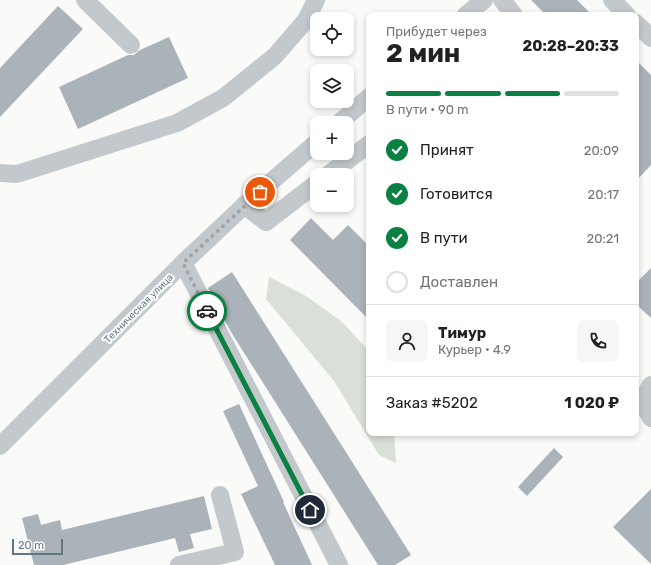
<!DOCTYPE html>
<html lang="ru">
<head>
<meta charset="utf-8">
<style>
  :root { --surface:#fff; --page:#f6f6f6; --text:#202124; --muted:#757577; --line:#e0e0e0; --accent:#0b8043 }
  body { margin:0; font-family:Rubik,sans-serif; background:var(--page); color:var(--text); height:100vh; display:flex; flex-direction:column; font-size:15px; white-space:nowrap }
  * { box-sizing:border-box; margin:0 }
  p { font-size:13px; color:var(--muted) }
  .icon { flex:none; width:22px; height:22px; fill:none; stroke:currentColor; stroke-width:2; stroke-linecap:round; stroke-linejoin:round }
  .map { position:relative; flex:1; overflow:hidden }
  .details { position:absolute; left:366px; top:12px; width:273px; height:424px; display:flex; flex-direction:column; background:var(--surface); border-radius:8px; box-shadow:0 2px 6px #0003 }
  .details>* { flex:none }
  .controls { position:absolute; left:310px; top:12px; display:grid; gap:8px }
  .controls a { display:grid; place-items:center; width:44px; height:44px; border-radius:8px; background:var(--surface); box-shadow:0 2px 6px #0003; font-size:20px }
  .scale { position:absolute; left:12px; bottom:10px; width:51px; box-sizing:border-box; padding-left:4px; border:2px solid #657683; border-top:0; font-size:11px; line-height:14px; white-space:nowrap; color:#657683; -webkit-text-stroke:3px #fff; paint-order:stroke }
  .pin { position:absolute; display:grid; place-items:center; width:34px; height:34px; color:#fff; margin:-17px; border:2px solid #fff; border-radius:50%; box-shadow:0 1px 4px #0007 }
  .courier { position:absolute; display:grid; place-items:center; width:40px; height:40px; margin:-20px; border:3px solid #0b8043; border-radius:50%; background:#fff; color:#222; box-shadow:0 1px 5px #0007 }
  .headline em { font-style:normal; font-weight:700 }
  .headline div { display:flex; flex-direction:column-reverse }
  .headline { display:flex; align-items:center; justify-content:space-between; height:68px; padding:0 20px }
  h1 { font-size:26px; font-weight:700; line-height:30px }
  .bar { display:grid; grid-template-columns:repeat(4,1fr); gap:6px 4px; align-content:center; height:48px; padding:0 20px }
  .bar i { height:5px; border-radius:3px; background:var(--line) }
  .bar .selected { background:var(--accent) }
  .bar p { grid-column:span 4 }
  .line { display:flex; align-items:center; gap:10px; padding:0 20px; border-top:1px solid var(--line) }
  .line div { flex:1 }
  .round { display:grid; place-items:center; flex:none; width:42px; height:42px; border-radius:8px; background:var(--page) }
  ol { padding:0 20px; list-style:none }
  li { display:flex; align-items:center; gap:12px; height:44px }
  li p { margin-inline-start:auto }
  li .icon { padding:4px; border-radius:50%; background:var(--accent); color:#fff; stroke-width:4 }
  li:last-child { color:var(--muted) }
  li i { width:22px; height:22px; border:2px solid var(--line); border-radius:50% }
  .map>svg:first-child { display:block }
  .green { fill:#dadfd7 }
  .building { fill:#aab3b9 }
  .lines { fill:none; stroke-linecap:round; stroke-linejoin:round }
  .minor { stroke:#c3c8cc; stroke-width:18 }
  .done { stroke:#99a4ac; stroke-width:4; stroke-dasharray:0 7.2 }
  .route { stroke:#0b8043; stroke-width:5 }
  .labels { text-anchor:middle; stroke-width:4; stroke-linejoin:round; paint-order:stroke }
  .street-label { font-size:10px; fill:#657683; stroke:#fff }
</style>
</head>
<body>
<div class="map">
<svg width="651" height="565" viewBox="0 0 651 565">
  <rect width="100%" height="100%" fill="#fafaf8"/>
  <polygon class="green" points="269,277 306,296 341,321 369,351 369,433 394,433 396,463 379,455 334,381 266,299"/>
  <g class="building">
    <polygon points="531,0 577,0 592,15 546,15"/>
    <polygon points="58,6 83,29 0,117 0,68"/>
    <polygon points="169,37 188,78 78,129 59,87 128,55 134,55 140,50"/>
    <polygon points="636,60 651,75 651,165 636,181"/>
    <polygon points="311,218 333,240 348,225 369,246 369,320 290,240"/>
    <polygon points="651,268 651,318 636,304 636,283"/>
    <polygon points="232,272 411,555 395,565 378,565 231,332 208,288"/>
    <polygon points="239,404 284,502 283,502 312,565 275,565 241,494 258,486 223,411"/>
    <polygon points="554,448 563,457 527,496 518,487"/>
    <polygon points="651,489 651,564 613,527"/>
    <polygon points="204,496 212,529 190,534 194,548 179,552 175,538 63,565 34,565 22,518 38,514 41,525 60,520 62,530"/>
  </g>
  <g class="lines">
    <g class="minor">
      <polyline points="85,0 131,45"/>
      <polyline points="502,0 514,15"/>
      <polyline points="612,0 627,15"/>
      <polyline points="466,15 484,0"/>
      <polyline points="636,23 651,38"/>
      <polyline points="339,123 369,97"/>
      <polyline points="0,173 17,174 177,123 223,98 275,56 306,20 316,0"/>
      <polyline points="328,175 369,144"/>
      <polyline points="244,205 266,222 317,183"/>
      <polyline points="183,263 339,565"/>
      <polyline points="651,385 641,401 651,418"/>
      <polyline points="0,446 183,263 249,201 317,142"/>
      <polyline points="179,565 235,552 220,495"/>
    </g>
  </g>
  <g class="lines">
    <polyline class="done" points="207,311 183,263 260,192"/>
    <polyline class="route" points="207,311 310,510"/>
  </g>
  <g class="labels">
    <g class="street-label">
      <text transform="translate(138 308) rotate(-45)" y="4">Техническая улица</text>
    </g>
  </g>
</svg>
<div class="controls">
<a><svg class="icon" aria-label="locate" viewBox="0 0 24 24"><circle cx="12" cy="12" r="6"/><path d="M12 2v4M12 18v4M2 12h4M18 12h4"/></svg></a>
<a><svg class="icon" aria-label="layers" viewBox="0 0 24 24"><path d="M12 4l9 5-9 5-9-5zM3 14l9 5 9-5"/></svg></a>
<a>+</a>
<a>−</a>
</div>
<div class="scale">20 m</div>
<div class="pin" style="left:260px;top:192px;background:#ea580c"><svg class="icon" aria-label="bag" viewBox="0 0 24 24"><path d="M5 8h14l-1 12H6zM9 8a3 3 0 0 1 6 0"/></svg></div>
<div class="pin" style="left:310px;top:510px;background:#1f2937"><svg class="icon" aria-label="home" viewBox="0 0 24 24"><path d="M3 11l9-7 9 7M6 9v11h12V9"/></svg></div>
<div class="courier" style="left:207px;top:311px"><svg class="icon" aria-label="car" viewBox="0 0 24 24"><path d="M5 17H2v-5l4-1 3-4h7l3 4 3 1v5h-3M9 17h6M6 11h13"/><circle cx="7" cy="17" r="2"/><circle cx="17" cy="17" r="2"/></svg></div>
<section class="details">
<div class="headline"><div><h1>2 мин</h1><p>Прибудет через</p></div><em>20:28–20:33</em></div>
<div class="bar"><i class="selected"></i><i class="selected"></i><i class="selected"></i><i></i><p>В пути · 90 m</p></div>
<ol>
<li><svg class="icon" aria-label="check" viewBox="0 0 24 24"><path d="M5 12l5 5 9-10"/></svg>Принят<p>20:09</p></li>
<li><svg class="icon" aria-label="check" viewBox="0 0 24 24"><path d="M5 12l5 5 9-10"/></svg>Готовится<p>20:17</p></li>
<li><svg class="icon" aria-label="check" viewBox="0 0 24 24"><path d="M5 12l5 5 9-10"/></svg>В пути<p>20:21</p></li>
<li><i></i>Доставлен</li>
</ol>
<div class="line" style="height:72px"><a class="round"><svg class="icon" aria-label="person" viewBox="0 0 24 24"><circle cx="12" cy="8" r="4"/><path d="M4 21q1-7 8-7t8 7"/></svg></a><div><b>Тимур</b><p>Курьер · 4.9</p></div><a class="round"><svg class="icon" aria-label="phone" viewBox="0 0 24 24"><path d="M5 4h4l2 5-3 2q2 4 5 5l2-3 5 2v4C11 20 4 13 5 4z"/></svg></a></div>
<div class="line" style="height:52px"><div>Заказ #5202</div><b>1 020 ₽</b></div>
</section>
</div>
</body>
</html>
